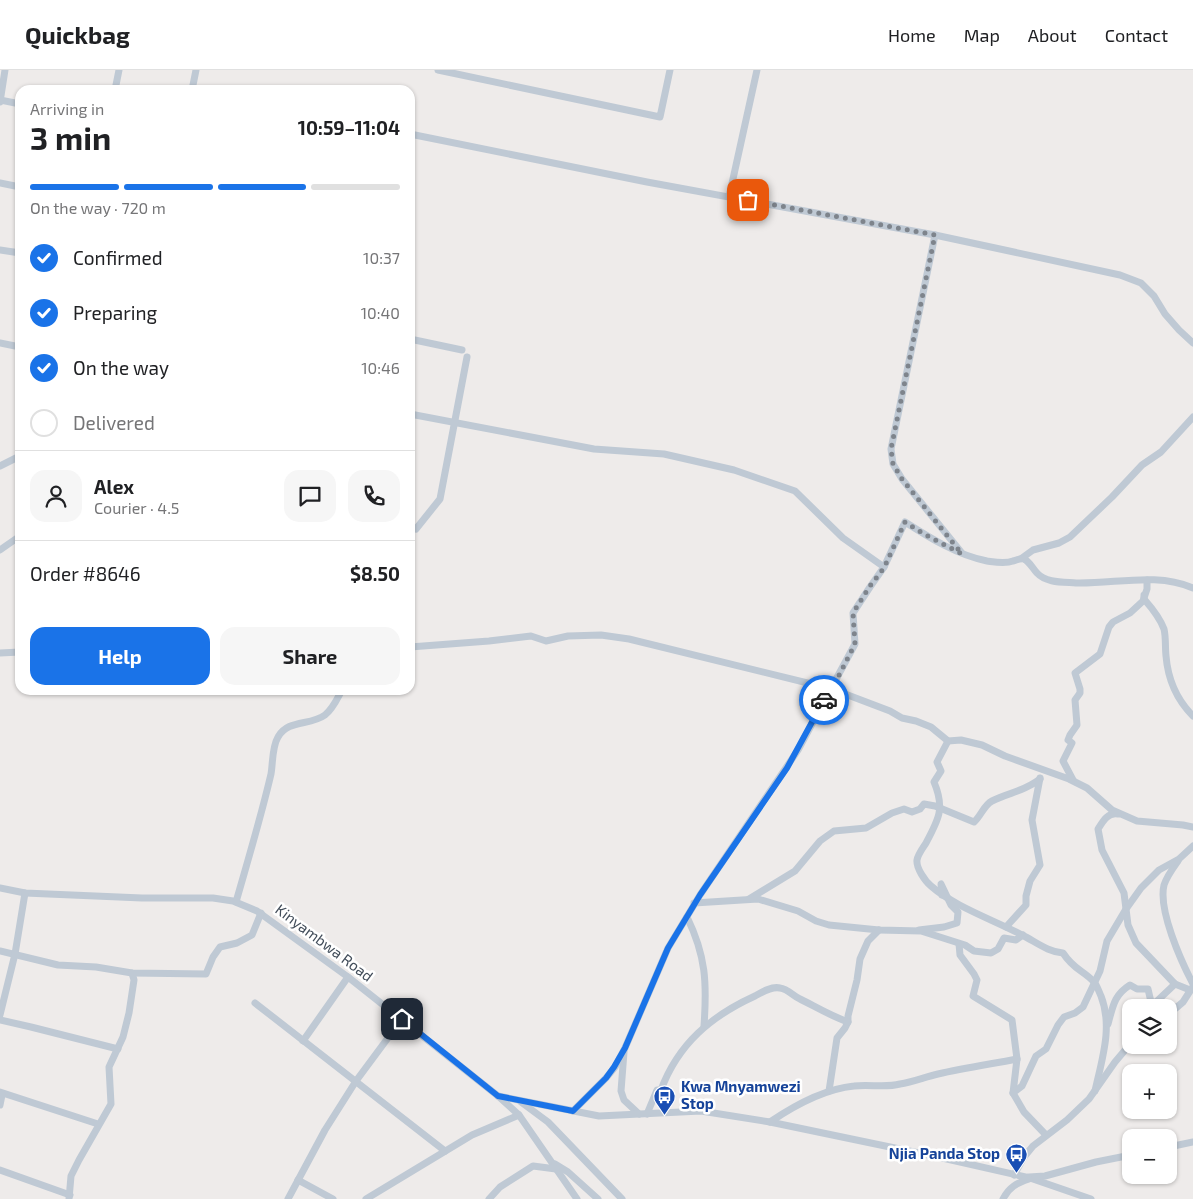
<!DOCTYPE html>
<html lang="en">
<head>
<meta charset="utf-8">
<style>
  :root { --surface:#fff; --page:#f6f6f6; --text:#202124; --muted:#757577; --line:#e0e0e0; --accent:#1a73e8 }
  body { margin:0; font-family:"Exo 2",sans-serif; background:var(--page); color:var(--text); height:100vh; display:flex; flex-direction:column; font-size:19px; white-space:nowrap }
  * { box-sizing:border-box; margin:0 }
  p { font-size:16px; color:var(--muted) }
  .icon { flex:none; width:28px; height:28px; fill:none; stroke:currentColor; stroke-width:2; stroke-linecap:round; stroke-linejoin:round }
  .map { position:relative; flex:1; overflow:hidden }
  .details { position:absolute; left:15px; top:15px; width:400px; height:610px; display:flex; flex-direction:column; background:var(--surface); border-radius:15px; box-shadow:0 1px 4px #0004 }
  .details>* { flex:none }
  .buttons { position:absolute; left:1122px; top:929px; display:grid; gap:10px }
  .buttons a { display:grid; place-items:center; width:55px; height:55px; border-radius:10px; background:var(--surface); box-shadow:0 1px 4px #0004; font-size:25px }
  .pin { position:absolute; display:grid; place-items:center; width:42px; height:42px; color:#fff; margin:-21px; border-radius:10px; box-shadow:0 2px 8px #0006 }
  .courier { position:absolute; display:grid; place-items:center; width:50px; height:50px; margin:-25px; border:4px solid #1a73e8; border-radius:50%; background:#fff; color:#222; box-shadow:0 1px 6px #0007 }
  .head em { font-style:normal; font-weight:700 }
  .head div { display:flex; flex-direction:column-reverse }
  .head { display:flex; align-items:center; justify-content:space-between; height:85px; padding:0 15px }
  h1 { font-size:32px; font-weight:700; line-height:38px }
  .bar { display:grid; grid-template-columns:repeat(4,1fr); gap:8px 5px; align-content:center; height:60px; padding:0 15px }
  .bar i { height:6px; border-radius:4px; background:var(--line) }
  .bar .active { background:var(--accent) }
  .bar p { grid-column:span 4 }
  .line { display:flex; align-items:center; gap:12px; padding:0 15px; border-top:1px solid var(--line) }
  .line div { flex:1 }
  .round { display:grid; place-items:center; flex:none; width:52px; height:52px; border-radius:15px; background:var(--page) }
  ol { padding:0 15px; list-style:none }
  li { display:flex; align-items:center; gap:15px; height:55px }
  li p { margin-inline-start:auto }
  li .icon { padding:5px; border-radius:50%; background:var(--accent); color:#fff; stroke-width:4 }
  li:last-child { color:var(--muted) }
  li i { width:28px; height:28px; border:2px solid var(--line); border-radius:50% }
  .action { display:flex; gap:10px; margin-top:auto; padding:10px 15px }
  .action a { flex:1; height:58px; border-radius:15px; background:var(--accent); color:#fff; font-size:20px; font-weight:700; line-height:58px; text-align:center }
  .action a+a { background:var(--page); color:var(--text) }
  header { display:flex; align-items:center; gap:30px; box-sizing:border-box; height:70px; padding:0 25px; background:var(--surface); border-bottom:1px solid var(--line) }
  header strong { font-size:24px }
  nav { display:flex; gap:28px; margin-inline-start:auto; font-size:18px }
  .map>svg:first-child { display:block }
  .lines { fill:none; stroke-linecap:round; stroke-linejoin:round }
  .minor { stroke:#bfc9d4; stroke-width:7 }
  .done { stroke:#7e848c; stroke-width:5; stroke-dasharray:0 9 }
  .route { stroke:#1a73e8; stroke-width:6 }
  .labels { text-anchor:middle; stroke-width:5; stroke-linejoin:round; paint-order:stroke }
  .street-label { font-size:15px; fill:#424d5a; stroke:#fff }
  .transit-label { font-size:15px; font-weight:bold; fill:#164399; stroke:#fff; text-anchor:start }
</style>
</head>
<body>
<header>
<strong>Quickbag</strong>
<nav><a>Home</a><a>Map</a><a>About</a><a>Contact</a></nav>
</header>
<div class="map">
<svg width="1193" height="1129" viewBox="0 0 1193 1129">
  <rect width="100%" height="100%" fill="#eeebea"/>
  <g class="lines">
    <g class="minor">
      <polyline points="438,0 660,47 670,0"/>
      <polyline points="115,20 119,0"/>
      <polyline points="192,20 196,0"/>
      <polyline points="0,30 20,34"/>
      <polyline points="0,32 5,0"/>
      <polyline points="410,64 647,112 935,165 1120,205 1141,213 1154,226 1165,244 1179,260 1193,273"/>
      <polyline points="0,113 20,117"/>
      <polyline points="729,127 757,0"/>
      <polyline points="935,165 891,379 893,394 902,409 961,482"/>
      <polyline points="0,180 20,183"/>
      <polyline points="410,269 462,280"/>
      <polyline points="0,273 20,277"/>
      <polyline points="410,344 594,379 664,384 734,400 795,421 843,468 884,497"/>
      <polyline points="0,396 20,386"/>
      <polyline points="416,459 440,429 467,287"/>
      <polyline points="0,480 20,466"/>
      <polyline points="1022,488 1033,480 1059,473 1070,467 1112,427 1142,395 1161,382 1193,347"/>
      <path d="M 1144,525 L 1144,529 C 1151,537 1160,548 1164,559 C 1166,567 1165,577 1166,586 C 1168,610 1176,629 1193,646"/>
      <polyline points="410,577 489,571 531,566 546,571 568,566 601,565 629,569 832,619 890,641 902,648 916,651 931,657 948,671 961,670 982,675 1005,686 1069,709 1087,718 1112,740 1137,751 1183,755 1193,757"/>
      <polyline points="0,583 20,582"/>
      <path d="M 948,671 L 937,692 L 941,701 L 934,712 C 945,738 939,749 926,773 C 923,778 918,784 917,790 C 916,798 925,811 931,816 C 955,837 994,850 1022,865 C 1036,872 1048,882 1063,883 C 1074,900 1083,900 1094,912 C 1097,915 1099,922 1101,926 C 1113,957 1102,989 1095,1021"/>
      <polyline points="1073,710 1063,691 1072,673 1068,670 1070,665 1077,655 1075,630 1080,623 1080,619 1075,603 1100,584 1109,557 1113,552 1130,543 1143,531 1147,519 1147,510"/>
      <path d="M 1118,744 C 1108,742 1103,751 1098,759 L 1102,780 L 1124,823 L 1128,855 L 1136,873 L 1175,914 L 1190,920"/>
      <path d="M 1178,791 C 1173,798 1167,806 1164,815 C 1158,840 1181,891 1193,914"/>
      <polyline points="0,818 25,823 142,828 213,828 233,831 257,841 348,907 498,1026 519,1045 577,1129"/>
      <path d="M 749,829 L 795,801 L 820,771 L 834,761 L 866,758 L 892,743 L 904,739 L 912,742 L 920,739 L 924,734 L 935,736 L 974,752 C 981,746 984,735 992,731 C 1010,722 1023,722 1040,709"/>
      <path d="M 236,832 C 248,790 261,747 271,704 C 273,692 272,677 278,667 C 288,649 310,656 325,645 C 333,639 337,629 342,620"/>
      <polyline points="694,833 758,829 798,841 816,851 829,855 879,860 921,861 965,875 974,881 991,883 998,879 1004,868 1016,870 1023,865"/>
      <path d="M 687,847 C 706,886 707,913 704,956"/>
      <polyline points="1006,857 1026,835 1026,826 1030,811 1040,795 1032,750 1040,708"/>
      <polyline points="919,860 944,857 957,853 958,842 951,835 941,814 942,825"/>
      <polyline points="959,874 960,885 974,904 977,910 973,926 1012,950 1017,989 1013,1023"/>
      <polyline points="0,881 58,895 96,897 132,903 206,904 213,887 220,877 237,873 252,865 261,843"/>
      <polyline points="255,933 445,1081"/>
      <polyline points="1166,938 1169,934 1176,938 1183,932 1192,918"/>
      <polyline points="0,945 15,884 25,823"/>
      <polyline points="0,950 31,957 118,979"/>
      <path d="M 1108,954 C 1113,936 1114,925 1130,915 L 1137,919 L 1148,919 L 1151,932 L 1156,932 L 1175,914"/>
      <polyline points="303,971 348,907"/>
      <polyline points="624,982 621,1021 624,1030 639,1044"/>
      <polyline points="829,1021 837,968 845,958 848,952 848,946 857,910 860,889 868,871 879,860"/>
      <polyline points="0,1022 98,1054"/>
      <polyline points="498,1026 599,1046 701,1041 770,1052 938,1087 1030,1108 1091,1129"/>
      <polyline points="521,1032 548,1052 622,1129"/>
      <polyline points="0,1035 2,1025"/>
      <path d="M 573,1041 L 606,1008 L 615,997 L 625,978 L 668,878 L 700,825 L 798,680 L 855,574 L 853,543 L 870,517 L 884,497 L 905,452 C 930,468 957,485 987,491 C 995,492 1005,494 1013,491 C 1017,490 1020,488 1024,489 C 1030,492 1033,499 1037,503 C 1046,513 1063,512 1076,513 C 1116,514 1156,502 1193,518"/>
      <path d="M 647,1044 L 657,1020 L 661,1020 C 678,974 711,946 755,926 C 762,922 772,916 780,918 C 788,919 793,926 800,929 C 816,937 831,946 848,952"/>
      <path d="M 770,1052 C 795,1035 824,1019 854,1016 C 870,1014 885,1018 900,1014 C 913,1012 925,1007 938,1004 C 964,998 991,994 1017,989"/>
      <polyline points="1046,1065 1024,1042 1013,1023 1022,1016 1036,986 1046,979 1058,955 1064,947 1075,943 1083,937 1100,901 1107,871 1126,839 1141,818 1159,800 1179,789 1193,776"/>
      <polyline points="1169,1077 1193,1072"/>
      <polyline points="555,1094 568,1102 598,1129"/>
      <polyline points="0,1100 70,1125"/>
      <polyline points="1014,1105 1024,1087 1033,1076 1067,1050 1089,1029 1115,992 1131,973"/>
      <polyline points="1029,1107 1045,1106 1096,1092 1131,1085"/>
      <polyline points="298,1110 333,1129"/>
      <polyline points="69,1129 71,1106 79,1090 111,1034 109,997 123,967 129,943 134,910 132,903"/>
      <polyline points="288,1129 325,1060 356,1011 402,949"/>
      <polyline points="366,1129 472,1065 519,1045"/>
      <polyline points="489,1129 500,1117 533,1096 556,1099"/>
      <path d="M 1003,1129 C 1009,1117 1017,1113 1029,1109"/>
    </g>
  </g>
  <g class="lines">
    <polyline class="done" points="748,130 935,165 891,379 893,394 902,409 962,484 924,464 905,452 884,498 870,516 853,543 855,574 832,619 824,630"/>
    <polyline class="route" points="402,949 498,1026 573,1041 606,1008 614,997 625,978 668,878 700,825 787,698 824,630"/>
  </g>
  <defs>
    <symbol id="bus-pin" viewBox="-11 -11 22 30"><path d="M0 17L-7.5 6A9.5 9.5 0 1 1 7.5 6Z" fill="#1a4fb4" stroke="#fff"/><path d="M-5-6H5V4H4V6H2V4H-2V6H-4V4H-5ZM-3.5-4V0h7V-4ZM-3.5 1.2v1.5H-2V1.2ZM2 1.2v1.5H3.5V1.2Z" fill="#fff"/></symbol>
  </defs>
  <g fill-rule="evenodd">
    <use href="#bus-pin" x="652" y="1014" width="25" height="34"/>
    <use href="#bus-pin" x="1004" y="1072" width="25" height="34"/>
  </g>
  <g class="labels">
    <g class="street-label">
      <text transform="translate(324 873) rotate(37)" y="5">Kinyambwa Road</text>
    </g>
    <g class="transit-label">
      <text x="681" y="1022">Kwa Mnyamwezi<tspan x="681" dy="17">Stop</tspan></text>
      <text x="1000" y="1089" text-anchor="end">Njia Panda Stop</text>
    </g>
  </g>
</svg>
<div class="buttons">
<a><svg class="icon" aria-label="layers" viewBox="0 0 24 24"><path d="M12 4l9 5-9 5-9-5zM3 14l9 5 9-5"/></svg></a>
<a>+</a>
<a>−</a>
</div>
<div class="pin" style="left:748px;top:130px;background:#ea580c"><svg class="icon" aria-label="bag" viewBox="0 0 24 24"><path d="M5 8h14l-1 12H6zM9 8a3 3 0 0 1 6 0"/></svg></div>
<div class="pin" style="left:402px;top:949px;background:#1f2937"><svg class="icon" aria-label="home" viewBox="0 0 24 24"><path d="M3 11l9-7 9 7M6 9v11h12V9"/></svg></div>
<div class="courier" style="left:824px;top:630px"><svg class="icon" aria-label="car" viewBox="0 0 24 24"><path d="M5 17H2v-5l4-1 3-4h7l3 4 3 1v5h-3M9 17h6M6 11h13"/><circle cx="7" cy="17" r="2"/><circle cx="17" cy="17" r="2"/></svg></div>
<section class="details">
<div class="head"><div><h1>3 min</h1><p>Arriving in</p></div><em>10:59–11:04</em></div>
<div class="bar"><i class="active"></i><i class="active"></i><i class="active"></i><i></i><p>On the way · 720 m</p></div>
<ol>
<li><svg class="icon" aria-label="check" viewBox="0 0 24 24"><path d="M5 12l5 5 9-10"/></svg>Confirmed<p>10:37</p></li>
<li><svg class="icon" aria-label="check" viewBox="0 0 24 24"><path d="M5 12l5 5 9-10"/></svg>Preparing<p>10:40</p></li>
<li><svg class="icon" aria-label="check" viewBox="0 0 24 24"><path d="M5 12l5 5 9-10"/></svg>On the way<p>10:46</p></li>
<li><i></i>Delivered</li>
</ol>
<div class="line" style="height:90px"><a class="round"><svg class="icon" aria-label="person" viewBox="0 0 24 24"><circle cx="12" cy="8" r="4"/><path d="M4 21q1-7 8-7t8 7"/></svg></a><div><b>Alex</b><p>Courier · 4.5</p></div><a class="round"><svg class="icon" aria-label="chat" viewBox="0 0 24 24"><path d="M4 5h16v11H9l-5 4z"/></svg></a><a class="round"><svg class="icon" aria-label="phone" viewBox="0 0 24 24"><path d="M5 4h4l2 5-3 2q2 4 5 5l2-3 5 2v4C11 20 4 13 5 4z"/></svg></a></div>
<div class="line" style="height:65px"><div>Order #8646</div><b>$8.50</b></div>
<div class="action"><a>Help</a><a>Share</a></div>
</section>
</div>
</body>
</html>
